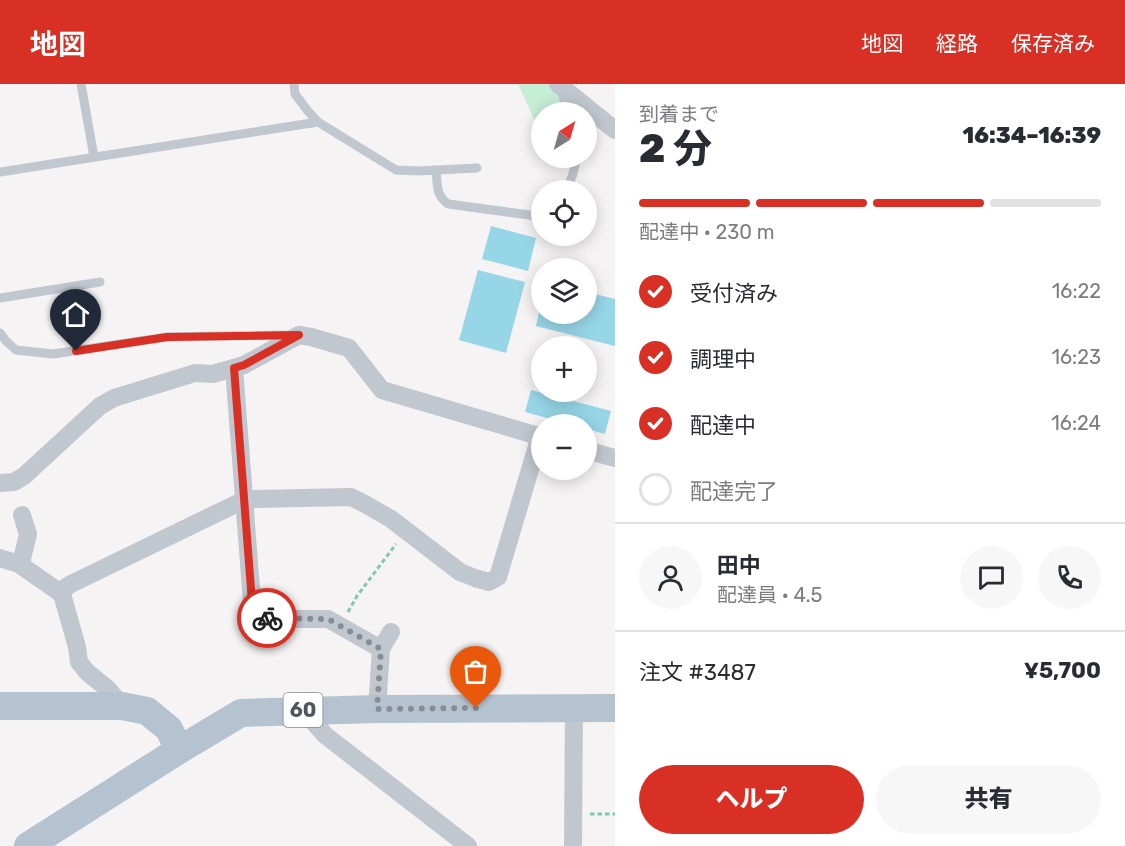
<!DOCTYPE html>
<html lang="ja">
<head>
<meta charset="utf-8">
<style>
  :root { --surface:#fff; --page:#f7f7f7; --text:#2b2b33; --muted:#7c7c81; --line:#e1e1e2; --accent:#d93025 }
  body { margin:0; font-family:Rubik,"Noto Sans JP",sans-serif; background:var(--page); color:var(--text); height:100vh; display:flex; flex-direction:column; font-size:22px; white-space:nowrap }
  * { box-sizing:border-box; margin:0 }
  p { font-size:20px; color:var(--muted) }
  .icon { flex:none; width:33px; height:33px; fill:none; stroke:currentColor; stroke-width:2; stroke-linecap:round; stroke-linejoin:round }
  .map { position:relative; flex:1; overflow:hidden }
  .drawer { display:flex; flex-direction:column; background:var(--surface); width:510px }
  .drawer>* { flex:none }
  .needle { width:39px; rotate:37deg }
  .fabs { position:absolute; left:531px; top:18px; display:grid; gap:12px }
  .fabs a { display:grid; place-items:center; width:66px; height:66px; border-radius:50%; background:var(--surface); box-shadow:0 3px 15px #0003; font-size:30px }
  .pin { position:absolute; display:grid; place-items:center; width:51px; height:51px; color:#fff; margin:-62px -26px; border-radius:50% 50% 50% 0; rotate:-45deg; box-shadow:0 0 6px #0007 }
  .pin .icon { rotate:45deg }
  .courier { position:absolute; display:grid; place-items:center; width:60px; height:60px; margin:-30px; border:4px solid #d93025; border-radius:50%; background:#fff; color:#222; box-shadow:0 2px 8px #0007 }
  .headline em { font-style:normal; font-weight:800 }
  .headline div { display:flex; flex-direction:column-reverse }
  .headline { display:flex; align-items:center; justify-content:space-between; height:102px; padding:0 24px }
  h1 { font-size:39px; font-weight:800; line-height:45px }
  .bar { display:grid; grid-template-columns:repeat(4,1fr); gap:9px 6px; align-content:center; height:72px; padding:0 24px }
  .bar i { height:8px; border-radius:4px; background:var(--line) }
  .bar .active { background:var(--accent) }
  .bar p { grid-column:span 4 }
  .line { display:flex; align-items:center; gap:15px; padding:0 24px; border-top:2px solid var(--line) }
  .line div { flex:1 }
  .round { display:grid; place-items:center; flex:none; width:63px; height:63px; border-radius:32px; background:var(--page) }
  ol { padding:0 24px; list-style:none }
  li { display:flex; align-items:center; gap:18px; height:66px }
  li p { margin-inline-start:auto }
  li .icon { padding:6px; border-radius:50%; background:var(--accent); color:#fff; stroke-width:4 }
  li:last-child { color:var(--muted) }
  li i { width:33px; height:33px; border:3px solid var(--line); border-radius:50% }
  .primary-button { display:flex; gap:12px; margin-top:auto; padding:12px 24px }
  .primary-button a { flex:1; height:69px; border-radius:36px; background:var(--accent); color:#fff; font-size:24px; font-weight:800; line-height:69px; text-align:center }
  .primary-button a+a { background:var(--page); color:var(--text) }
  header { display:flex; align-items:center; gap:36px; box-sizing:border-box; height:84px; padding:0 30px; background:var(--accent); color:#fff }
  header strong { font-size:28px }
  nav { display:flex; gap:33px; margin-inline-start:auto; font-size:21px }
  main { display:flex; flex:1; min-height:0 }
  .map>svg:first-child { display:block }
  .green { fill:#c6edd5 }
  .water { fill:#97d6e7 }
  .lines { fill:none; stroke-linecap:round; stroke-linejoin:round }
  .path { stroke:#80c9a5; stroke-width:3; stroke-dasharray:4.5 3; stroke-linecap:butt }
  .service { stroke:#c0c7ce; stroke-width:9 }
  .minor { stroke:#c0c7ce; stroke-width:18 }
  .primary { stroke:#b5c2cf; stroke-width:28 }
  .done { stroke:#878d93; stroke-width:6; stroke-dasharray:0 10.8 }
  .route { stroke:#d93025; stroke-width:8 }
  .labels { text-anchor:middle; stroke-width:6; stroke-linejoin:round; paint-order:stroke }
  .shield { fill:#fff; stroke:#82898f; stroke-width:1.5 }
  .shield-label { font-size:20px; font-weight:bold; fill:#4c565f }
</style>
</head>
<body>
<header>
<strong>地図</strong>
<nav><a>地図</a><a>経路</a><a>保存済み</a></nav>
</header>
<main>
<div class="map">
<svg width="615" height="762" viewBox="0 0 615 762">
  <rect width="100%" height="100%" fill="#f5f3f3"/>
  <polygon class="green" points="518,0 571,0 573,28 542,28 541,50"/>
  <g class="water">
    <polygon points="491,142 536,154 528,187 482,175"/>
    <polygon points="478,186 525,198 506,269 459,256"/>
    <polygon points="587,208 615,215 615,262 536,242 541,219 542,230 586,230"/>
    <polygon points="531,306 611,327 605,350 587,345 586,340 570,340 525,328"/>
  </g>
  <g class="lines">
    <g class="path">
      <polyline points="348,528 357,512 396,460"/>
      <polyline points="590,730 615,730"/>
    </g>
    <g class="service">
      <polyline points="81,0 94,73"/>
      <polyline points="294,0 295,10 307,26 318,38 396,86 418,87 477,84"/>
      <polyline points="562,8 567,28"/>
      <path d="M 436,86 C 438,102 435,110 448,120 L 537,132 L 542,130"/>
      <polyline points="0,88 318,38"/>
      <path d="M 565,106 C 572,96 575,86 576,74"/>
      <polyline points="0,214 100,198"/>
      <polyline points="0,249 6,257 16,266 53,270 167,253 292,251"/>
    </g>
    <g class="minor">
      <polyline points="558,0 615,46"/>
      <path d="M 234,284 L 252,518 C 256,527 260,531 270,535 L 328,535 L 381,565"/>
      <polyline points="586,366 615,374"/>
      <polyline points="0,399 14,398 24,392 100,322 114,314 195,289 213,290 244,281 299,251 311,253 349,264 382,306 542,353"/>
      <polyline points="0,474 19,480 62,510 77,563 79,578 87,588 108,605 122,622"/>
      <polyline points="19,480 22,475 28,450 22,431"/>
      <polyline points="59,508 71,500 236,420 254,415 351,413 365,420 391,435 460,488 475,494 489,498 498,493 540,352"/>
      <polyline points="377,625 381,565 391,548"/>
      <polyline points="303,626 325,651 468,762"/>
      <polyline points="573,762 574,624"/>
    </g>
    <g class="primary">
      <polyline points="0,622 122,622 147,627 169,645 179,666"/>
      <polyline points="28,762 179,666 241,629 377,625 615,624"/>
    </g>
  </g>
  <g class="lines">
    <polyline class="done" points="267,534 328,535 381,565 377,625 476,624"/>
    <path class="route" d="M 76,267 L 167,253 L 299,251 L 244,281 L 234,284 L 252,518 C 255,526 259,531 267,534"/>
  </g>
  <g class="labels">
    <rect class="shield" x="283.5" y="609" width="39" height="34" rx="4.5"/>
    <g class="shield-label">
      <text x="303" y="633">60</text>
    </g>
  </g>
</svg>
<div class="fabs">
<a><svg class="needle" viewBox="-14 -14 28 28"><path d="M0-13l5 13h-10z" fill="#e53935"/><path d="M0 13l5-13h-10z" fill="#7c7c81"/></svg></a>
<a><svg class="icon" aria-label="locate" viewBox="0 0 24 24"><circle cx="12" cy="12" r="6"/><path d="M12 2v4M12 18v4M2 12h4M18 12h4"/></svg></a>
<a><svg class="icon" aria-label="layers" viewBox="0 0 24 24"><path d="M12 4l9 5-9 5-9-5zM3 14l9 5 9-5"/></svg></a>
<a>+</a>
<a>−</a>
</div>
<div class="pin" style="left:476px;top:624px;background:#ea580c"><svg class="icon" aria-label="bag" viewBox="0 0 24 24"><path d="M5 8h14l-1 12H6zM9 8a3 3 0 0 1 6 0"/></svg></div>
<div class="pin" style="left:76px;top:267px;background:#1f2937"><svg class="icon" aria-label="home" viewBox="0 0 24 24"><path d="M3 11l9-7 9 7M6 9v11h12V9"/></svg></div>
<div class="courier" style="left:267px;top:534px"><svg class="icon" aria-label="bike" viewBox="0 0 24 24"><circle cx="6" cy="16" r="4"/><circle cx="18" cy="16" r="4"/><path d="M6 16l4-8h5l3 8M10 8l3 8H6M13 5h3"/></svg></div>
</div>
<section class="drawer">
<div class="headline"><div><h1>2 分</h1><p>到着まで</p></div><em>16:34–16:39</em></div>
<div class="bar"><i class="active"></i><i class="active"></i><i class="active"></i><i></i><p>配達中 · 230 m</p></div>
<ol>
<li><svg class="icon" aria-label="check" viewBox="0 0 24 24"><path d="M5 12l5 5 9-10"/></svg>受付済み<p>16:22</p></li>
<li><svg class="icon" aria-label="check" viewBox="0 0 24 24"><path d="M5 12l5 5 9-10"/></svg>調理中<p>16:23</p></li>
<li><svg class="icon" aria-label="check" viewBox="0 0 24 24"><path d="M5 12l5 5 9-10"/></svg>配達中<p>16:24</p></li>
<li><i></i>配達完了</li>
</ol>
<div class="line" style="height:108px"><a class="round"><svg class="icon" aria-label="person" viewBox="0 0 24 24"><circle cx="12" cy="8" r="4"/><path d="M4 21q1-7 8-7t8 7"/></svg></a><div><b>田中</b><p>配達員 · 4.5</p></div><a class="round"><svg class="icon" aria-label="chat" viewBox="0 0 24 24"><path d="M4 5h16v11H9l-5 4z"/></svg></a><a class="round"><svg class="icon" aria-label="phone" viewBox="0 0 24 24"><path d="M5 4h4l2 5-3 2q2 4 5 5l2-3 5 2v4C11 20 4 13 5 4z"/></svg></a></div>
<div class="line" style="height:78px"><div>注文 #3487</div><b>¥5,700</b></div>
<div class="primary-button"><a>ヘルプ</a><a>共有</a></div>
</section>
</main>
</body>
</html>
